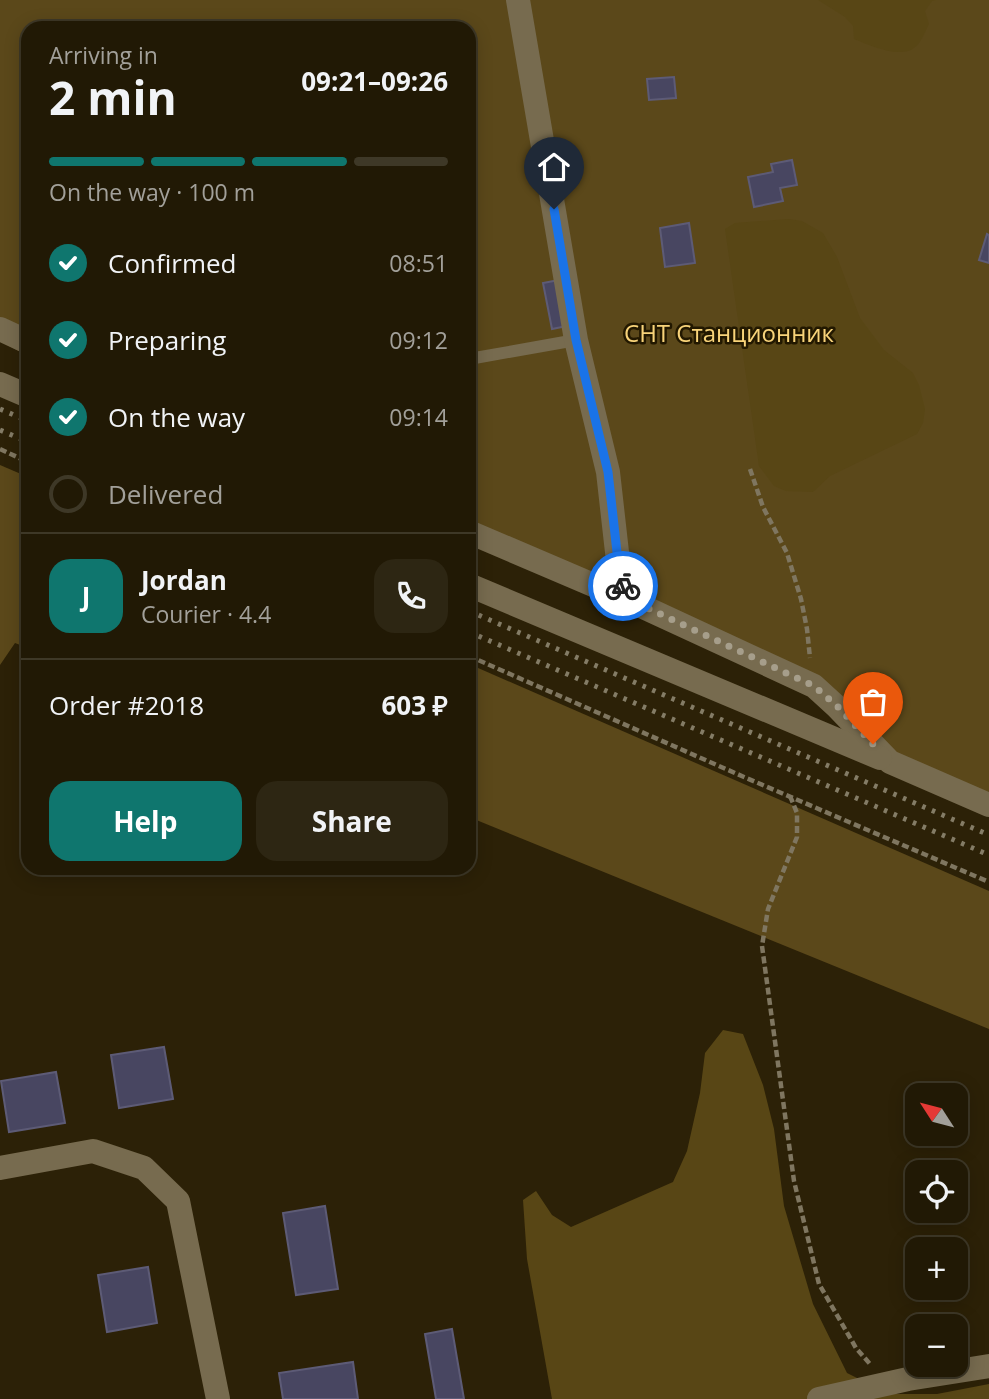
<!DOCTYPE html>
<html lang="en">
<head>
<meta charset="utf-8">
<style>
  :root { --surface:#211905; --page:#2d2613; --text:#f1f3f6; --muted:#a2a09a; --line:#3e3827; --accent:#0f766e }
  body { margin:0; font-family:"Open Sans",sans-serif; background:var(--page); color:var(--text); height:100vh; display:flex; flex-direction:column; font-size:26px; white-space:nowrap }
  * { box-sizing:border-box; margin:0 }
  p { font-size:23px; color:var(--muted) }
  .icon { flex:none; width:38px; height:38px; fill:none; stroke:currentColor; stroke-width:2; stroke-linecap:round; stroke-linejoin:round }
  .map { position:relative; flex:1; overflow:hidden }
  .sheet { position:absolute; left:21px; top:21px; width:455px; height:854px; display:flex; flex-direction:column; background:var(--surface); border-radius:21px; box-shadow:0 4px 18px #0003,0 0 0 2px var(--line) }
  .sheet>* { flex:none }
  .needle { width:46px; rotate:306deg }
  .buttons { position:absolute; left:905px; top:1083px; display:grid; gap:14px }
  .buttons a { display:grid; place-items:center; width:63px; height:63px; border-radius:14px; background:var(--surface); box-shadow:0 4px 18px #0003,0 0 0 2px var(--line); font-size:35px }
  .pin { position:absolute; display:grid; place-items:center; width:60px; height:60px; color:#fff; margin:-72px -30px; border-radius:50% 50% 50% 0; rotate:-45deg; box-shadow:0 0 7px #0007 }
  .pin .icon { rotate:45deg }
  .courier { position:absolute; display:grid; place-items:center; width:70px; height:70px; margin:-35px; border:5px solid #1a73e8; border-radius:50%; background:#fff; color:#222; box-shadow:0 2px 9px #0007 }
  .headline em { font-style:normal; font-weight:700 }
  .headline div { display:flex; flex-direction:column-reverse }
  .headline { display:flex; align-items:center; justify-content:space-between; height:119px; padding:0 28px }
  h1 { font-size:46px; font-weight:700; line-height:52px }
  .bar { display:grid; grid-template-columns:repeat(4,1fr); gap:10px 7px; align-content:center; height:84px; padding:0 28px }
  .bar i { height:9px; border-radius:5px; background:var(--line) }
  .bar .current { background:var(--accent) }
  .bar p { grid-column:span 4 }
  .line { display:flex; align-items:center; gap:18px; padding:0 28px; border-top:2px solid var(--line) }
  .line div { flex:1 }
  .round { display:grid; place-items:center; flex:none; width:74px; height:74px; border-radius:21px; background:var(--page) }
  ol { padding:0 28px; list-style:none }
  li { display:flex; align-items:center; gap:21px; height:77px }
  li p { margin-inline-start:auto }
  li .icon { padding:7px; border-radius:50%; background:var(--accent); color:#fff; stroke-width:4 }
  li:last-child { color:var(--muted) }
  li i { width:38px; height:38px; border:4px solid var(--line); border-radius:50% }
  .action { display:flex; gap:14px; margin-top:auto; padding:14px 28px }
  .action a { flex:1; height:80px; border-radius:21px; background:var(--accent); color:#fff; font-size:28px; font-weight:700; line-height:80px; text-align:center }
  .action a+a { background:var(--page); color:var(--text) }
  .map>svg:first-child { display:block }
  .green { fill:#5b481a }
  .forest { fill:#584615 }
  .building { fill:#484661; stroke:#5d5b76; stroke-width:2 }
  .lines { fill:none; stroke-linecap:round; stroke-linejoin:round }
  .path { stroke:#7f7660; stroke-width:4.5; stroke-dasharray:7 3.5; stroke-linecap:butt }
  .service { stroke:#776b4f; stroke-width:12 }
  .minor { stroke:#776b4f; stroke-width:24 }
  .rail { stroke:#847c66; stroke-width:5; stroke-dasharray:3.5 7; stroke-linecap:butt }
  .done { stroke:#a69e8b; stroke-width:7; stroke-dasharray:0 12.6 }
  .route { stroke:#1a73e8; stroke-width:9 }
  .labels { text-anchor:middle; stroke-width:5; stroke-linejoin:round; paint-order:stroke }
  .park-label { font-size:24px; fill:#f8d379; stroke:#221800 }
</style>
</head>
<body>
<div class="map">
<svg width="989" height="1399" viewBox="0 0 989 1399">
  <rect width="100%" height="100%" fill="#2c2107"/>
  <g class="green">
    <polygon points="0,0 989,0 989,810 891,768 812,692 469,543 469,28 28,28 28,356 0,341"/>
    <polygon points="0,465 28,477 28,648 15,643 0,665"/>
    <polygon points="469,664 989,891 989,1029 469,817"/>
  </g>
  <g class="forest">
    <path d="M 818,0 L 936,0 L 932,1 L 925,11 L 929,24 C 925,31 921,44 914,48 C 899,59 869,45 854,39 L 853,26 L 845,17 Z"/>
    <polygon points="789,219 802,221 823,233 837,257 860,318 884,350 913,373 919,385 925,409 923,423 917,434 830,476 813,492 786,491 774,486 759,466 725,229 735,223"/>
    <polygon points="723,1030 743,1034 763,1085 774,1129 784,1206 813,1304 847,1373 889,1394 937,1394 989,1384 989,1399 552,1399 527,1259 523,1200 536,1191 552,1215 571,1227 673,1182 687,1151 700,1093 705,1053"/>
  </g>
  <g class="building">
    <polygon points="674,77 676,98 649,100 647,79"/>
    <polygon points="792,160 797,185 780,188 783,201 754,207 748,177 773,172 771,164"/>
    <polygon points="689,223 695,263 665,267 660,228"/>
    <polygon points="987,234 989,235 989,263 979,260"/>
    <polygon points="559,280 567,326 552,329 543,283"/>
    <polygon points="164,1047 173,1099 119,1108 111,1055"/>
    <polygon points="56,1072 65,1123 9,1132 1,1081"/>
    <polygon points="325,1206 338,1289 296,1295 283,1213"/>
    <polygon points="148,1267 157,1323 107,1332 98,1275"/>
    <polygon points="452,1329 464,1399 436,1399 425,1334"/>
    <polygon points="353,1362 358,1399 283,1399 279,1373"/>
  </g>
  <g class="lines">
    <g class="path">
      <polyline points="0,449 28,462"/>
      <polyline points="750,469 763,507 787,553 801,599 807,629 810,658"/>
      <polyline points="469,656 744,777 989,882"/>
      <polyline points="790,796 797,813 797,837 768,909 762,946 794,1181 819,1284 856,1348 870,1364"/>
    </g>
    <polyline class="service" points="469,359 576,340"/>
    <g class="minor">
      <polyline points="518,0 576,340 608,472 618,561 626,599"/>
      <polyline points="0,329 28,342"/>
      <polyline points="0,384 28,396"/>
      <polyline points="469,532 626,599 814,686 837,707 890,762 989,805"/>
      <polyline points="469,585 880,758"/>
      <polyline points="0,1168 93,1151 144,1168 178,1201 218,1399"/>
      <polyline points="819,1399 908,1379 989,1366"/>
    </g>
    <g class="rail">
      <polyline points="0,409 28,421"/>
      <polyline points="0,430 28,442"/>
      <polyline points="469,611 989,835"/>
      <polyline points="469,632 989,855"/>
    </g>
  </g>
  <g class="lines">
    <polyline class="done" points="623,586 626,598 814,686 838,707 873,744"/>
    <polyline class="route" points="554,209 576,340 608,472 618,561 623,586"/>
  </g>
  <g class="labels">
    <g class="park-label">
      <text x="729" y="342">СНТ Станционник</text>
    </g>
  </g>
</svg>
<div class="buttons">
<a><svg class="needle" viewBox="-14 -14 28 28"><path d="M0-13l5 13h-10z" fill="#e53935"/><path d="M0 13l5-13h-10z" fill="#a2a09a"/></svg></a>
<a><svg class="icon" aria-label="locate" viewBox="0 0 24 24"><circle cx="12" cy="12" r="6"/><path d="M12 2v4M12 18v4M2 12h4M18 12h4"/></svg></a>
<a>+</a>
<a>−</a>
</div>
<div class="pin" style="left:873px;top:744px;background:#ea580c"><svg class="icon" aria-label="bag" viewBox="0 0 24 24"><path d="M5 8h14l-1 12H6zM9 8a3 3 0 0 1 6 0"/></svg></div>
<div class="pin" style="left:554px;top:209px;background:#1f2937"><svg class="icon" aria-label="home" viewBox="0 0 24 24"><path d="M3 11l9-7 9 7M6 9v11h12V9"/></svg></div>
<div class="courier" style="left:623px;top:586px"><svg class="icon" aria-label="bike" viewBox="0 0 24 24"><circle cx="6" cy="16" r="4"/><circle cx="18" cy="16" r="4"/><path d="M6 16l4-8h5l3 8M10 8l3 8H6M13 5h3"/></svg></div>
<section class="sheet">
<div class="headline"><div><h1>2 min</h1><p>Arriving in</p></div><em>09:21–09:26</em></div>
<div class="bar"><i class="current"></i><i class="current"></i><i class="current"></i><i></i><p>On the way · 100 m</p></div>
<ol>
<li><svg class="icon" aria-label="check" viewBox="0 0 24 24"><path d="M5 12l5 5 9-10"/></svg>Confirmed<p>08:51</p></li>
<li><svg class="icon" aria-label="check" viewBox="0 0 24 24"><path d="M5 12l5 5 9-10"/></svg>Preparing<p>09:12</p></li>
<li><svg class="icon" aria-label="check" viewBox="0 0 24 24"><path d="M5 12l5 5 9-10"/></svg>On the way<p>09:14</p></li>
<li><i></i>Delivered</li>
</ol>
<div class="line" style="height:126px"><b class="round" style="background:var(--accent);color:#fff">J</b><div><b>Jordan</b><p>Courier · 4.4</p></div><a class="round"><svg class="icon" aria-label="phone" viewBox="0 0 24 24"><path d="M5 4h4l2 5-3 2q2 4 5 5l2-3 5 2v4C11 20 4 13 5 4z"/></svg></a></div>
<div class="line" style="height:91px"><div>Order #2018</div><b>603 ₽</b></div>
<div class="action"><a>Help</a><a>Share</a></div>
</section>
</div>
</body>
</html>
